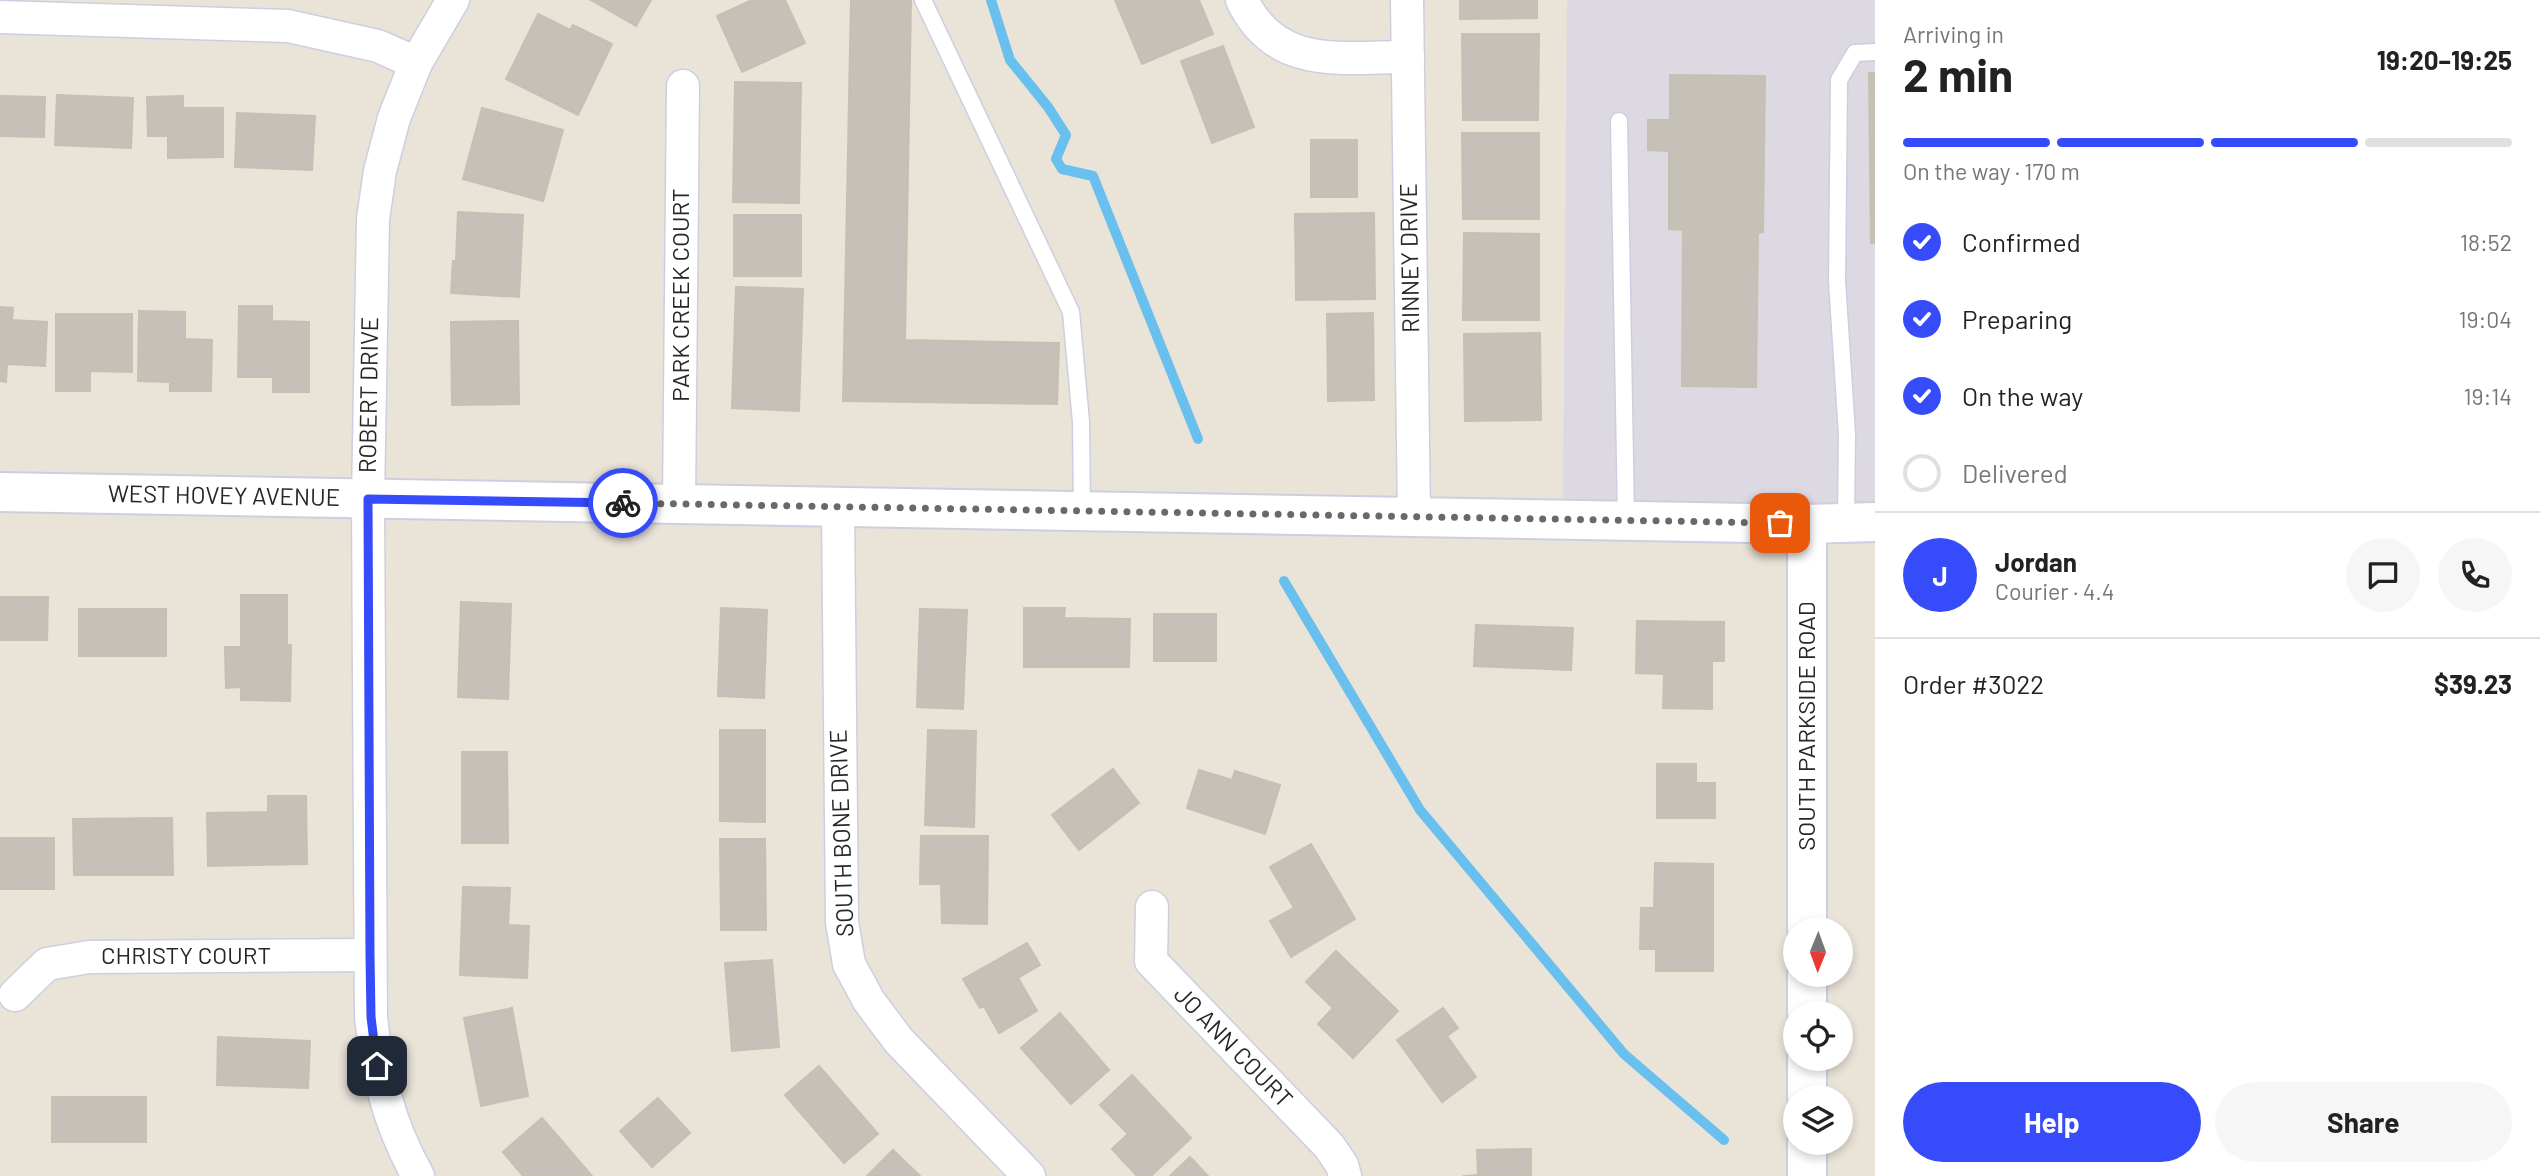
<!DOCTYPE html>
<html lang="en">
<head>
<meta charset="utf-8">
<style>
  :root { --surface:#fff; --page:#f6f6f6; --text:#222; --muted:#767676; --line:#e0e0e0; --accent:#364bf9 }
  body { margin:0; font-family:Barlow,sans-serif; background:var(--page); color:var(--text); height:100vh; display:flex; flex-direction:column; font-size:26px; white-space:nowrap }
  * { box-sizing:border-box; margin:0 }
  p { font-size:23px; color:var(--muted) }
  .icon { flex:none; width:38px; height:38px; fill:none; stroke:currentColor; stroke-width:2; stroke-linecap:round; stroke-linejoin:round }
  .map { position:relative; flex:1; overflow:hidden }
  .details { display:flex; flex-direction:column; background:var(--surface); width:665px }
  .details>* { flex:none }
  .needle { width:46px; rotate:181deg }
  .buttons { position:absolute; left:1783px; top:917px; display:grid; gap:14px }
  .buttons a { display:grid; place-items:center; width:70px; height:70px; border-radius:50%; background:var(--surface); box-shadow:0 4px 10px #0003; font-size:35px }
  .pin { position:absolute; display:grid; place-items:center; width:60px; height:60px; color:#fff; margin:-30px; border-radius:14px; box-shadow:0 4px 10px #0006 }
  .courier { position:absolute; display:grid; place-items:center; width:70px; height:70px; margin:-35px; border:5px solid #364bf9; border-radius:50%; background:#fff; color:#222; box-shadow:0 2px 9px #0007 }
  .head em { font-style:normal; font-weight:700 }
  .head div { display:flex; flex-direction:column-reverse }
  .head { display:flex; align-items:center; justify-content:space-between; height:119px; padding:0 28px }
  h1 { font-size:46px; font-weight:700; line-height:52px }
  .bar { display:grid; grid-template-columns:repeat(4,1fr); gap:10px 7px; align-content:center; height:84px; padding:0 28px }
  .bar i { height:9px; border-radius:5px; background:var(--line) }
  .bar .selected { background:var(--accent) }
  .bar p { grid-column:span 4 }
  .line { display:flex; align-items:center; gap:18px; padding:0 28px; border-top:2px solid var(--line) }
  .line div { flex:1 }
  .round { display:grid; place-items:center; flex:none; width:74px; height:74px; border-radius:37px; background:var(--page) }
  ol { padding:0 28px; list-style:none }
  li { display:flex; align-items:center; gap:21px; height:77px }
  li p { margin-inline-start:auto }
  li .icon { padding:7px; border-radius:50%; background:var(--accent); color:#fff; stroke-width:4 }
  li:last-child { color:var(--muted) }
  li i { width:38px; height:38px; border:4px solid var(--line); border-radius:50% }
  .primary-button { display:flex; gap:14px; margin-top:auto; padding:14px 28px }
  .primary-button a { flex:1; height:80px; border-radius:42px; background:var(--accent); color:#fff; font-size:28px; font-weight:700; line-height:80px; text-align:center }
  .primary-button a+a { background:var(--page); color:var(--text) }
  main { display:flex; flex:1; min-height:0 }
  .map>svg:first-child { display:block }
  .industrial { fill:#dcd9e2 }
  .lines { fill:none; stroke-linecap:round; stroke-linejoin:round }
  .stream { stroke:#69c0ee; stroke-width:10 }
  .building { fill:#c5c0b8; stroke:#c5c0b2; stroke-width:2 }
  .service-casing { stroke:#cdcfe0; stroke-width:19 }
  .minor-casing { stroke:#cdcfe0; stroke-width:35 }
  .tertiary-casing { stroke:#cdcfe0; stroke-width:42 }
  .service { stroke:#fff; stroke-width:16 }
  .minor { stroke:#fff; stroke-width:32 }
  .tertiary { stroke:#fff; stroke-width:38 }
  .done { stroke:#6b6965; stroke-width:7; stroke-dasharray:0 12.6 }
  .route { stroke:#364bf9; stroke-width:9 }
  .labels { text-anchor:middle; stroke-width:5; stroke-linejoin:round; paint-order:stroke }
  .street-label { font-size:24px; fill:#272727; stroke:#fff }
</style>
</head>
<body>
<main>
<div class="map">
<svg width="1875" height="1176" viewBox="0 0 1875 1176">
  <rect width="100%" height="100%" fill="#eae3d8"/>
  <polygon class="industrial" points="1567,0 1875,0 1875,504 1789,505 1563,499"/>
  <g class="lines">
    <g class="stream">
      <polyline points="991,0 1010,60 1048,107 1066,135 1056,159 1062,169 1093,176 1198,439"/>
      <polyline points="1284,581 1420,810 1624,1054 1724,1140"/>
    </g>
  </g>
  <g class="building">
    <polygon points="591,0 651,0 636,26"/>
    <polygon points="752,0 785,0 805,43 742,72 717,16"/>
    <polygon points="851,0 911,0 905,340 1059,343 1057,404 843,401"/>
    <polygon points="1115,0 1199,0 1213,34 1142,64"/>
    <polygon points="1460,0 1537,0 1537,18 1460,19"/>
    <polygon points="538,14 570,30 573,25 612,44 578,115 506,79"/>
    <polygon points="1462,34 1539,34 1538,120 1463,120"/>
    <polygon points="1223,46 1254,127 1212,143 1181,61"/>
    <polygon points="1869,73 1875,73 1875,243 1871,243"/>
    <polygon points="1670,75 1765,76 1763,232 1758,233 1756,387 1682,386 1683,230 1669,229 1669,151 1648,150 1648,120 1670,120"/>
    <polygon points="735,82 801,83 799,203 733,202"/>
    <polygon points="57,95 133,98 131,148 55,145"/>
    <polygon points="0,96 45,97 44,137 0,136"/>
    <polygon points="183,96 183,108 223,108 223,157 168,158 168,136 148,136 147,97"/>
    <polygon points="482,108 563,130 543,201 463,179"/>
    <polygon points="237,113 315,116 312,170 235,167"/>
    <polygon points="1462,133 1539,133 1539,219 1463,219"/>
    <rect x="1311" y="140" width="46" height="57"/>
    <polygon points="458,212 523,215 519,297 451,293 453,261 456,261"/>
    <polygon points="1374,213 1375,299 1296,300 1295,214"/>
    <rect x="734" y="215" width="67" height="61"/>
    <polygon points="1464,233 1539,234 1539,320 1463,320"/>
    <polygon points="736,287 803,289 799,411 732,408"/>
    <polygon points="239,306 272,306 272,321 309,322 309,392 273,392 273,377 238,377"/>
    <polygon points="0,307 13,308 12,320 47,322 45,366 7,364 6,382 0,381"/>
    <polygon points="139,311 185,312 185,339 212,340 211,391 170,391 170,382 138,381"/>
    <polygon points="1373,313 1374,400 1328,401 1327,314"/>
    <polygon points="56,314 132,314 132,372 90,371 90,391 56,391"/>
    <polygon points="518,321 519,404 452,405 451,322"/>
    <polygon points="1540,333 1541,420 1465,421 1464,334"/>
    <polygon points="241,595 287,595 287,645 291,645 290,701 241,700 241,687 226,688 225,647 241,647"/>
    <polygon points="0,597 48,597 47,640 0,640"/>
    <polygon points="461,602 511,604 508,699 458,697"/>
    <polygon points="721,608 767,610 764,698 718,696"/>
    <polygon points="1024,608 1065,608 1064,618 1130,619 1129,667 1024,667"/>
    <rect x="79" y="609" width="87" height="47"/>
    <polygon points="920,609 967,610 963,709 917,707"/>
    <rect x="1154" y="614" width="62" height="47"/>
    <polygon points="1637,621 1724,622 1724,661 1712,661 1712,709 1663,708 1664,674 1636,673"/>
    <polygon points="1476,625 1573,628 1571,670 1474,666"/>
    <polygon points="720,730 765,730 765,822 720,821"/>
    <polygon points="928,730 976,731 974,827 925,825"/>
    <polygon points="462,752 507,752 508,843 462,843"/>
    <polygon points="1657,764 1696,764 1696,783 1715,783 1715,818 1657,818"/>
    <polygon points="1113,769 1139,803 1079,850 1052,815"/>
    <polygon points="1199,770 1232,780 1235,771 1280,785 1265,834 1187,808"/>
    <polygon points="268,796 306,796 307,864 208,866 207,813 268,812"/>
    <polygon points="172,818 173,875 74,875 73,819"/>
    <polygon points="921,836 988,836 987,924 942,923 941,884 920,884"/>
    <rect x="0" y="838" width="54" height="51"/>
    <polygon points="720,839 765,839 766,930 721,930"/>
    <polygon points="1311,844 1355,919 1291,957 1270,921 1294,908 1270,867"/>
    <polygon points="1655,863 1713,864 1713,971 1656,971 1656,949 1640,949 1641,908 1654,908"/>
    <polygon points="463,887 510,888 508,925 529,926 527,978 460,975"/>
    <polygon points="1027,943 1040,965 1018,978 1037,1011 999,1033 984,1006 980,1008 963,979"/>
    <polygon points="1336,951 1398,1011 1353,1058 1318,1024 1333,1008 1306,982"/>
    <polygon points="772,960 779,1047 732,1051 725,963"/>
    <polygon points="512,1008 528,1096 481,1106 464,1018"/>
    <polygon points="1443,1008 1458,1028 1447,1036 1476,1077 1442,1102 1397,1040"/>
    <polygon points="1060,1013 1109,1070 1071,1104 1021,1048"/>
    <polygon points="218,1037 310,1041 308,1088 217,1085"/>
    <polygon points="819,1066 878,1134 844,1163 785,1095"/>
    <polygon points="1132,1075 1191,1138 1151,1176 1137,1176 1112,1149 1128,1134 1100,1105"/>
    <rect x="52" y="1097" width="94" height="45"/>
    <polygon points="658,1098 690,1133 652,1167 620,1131"/>
    <polygon points="542,1118 592,1176 523,1176 503,1152"/>
    <polygon points="1531,1149 1531,1176 1463,1176 1478,1175 1477,1150"/>
    <polygon points="893,1150 920,1176 867,1176"/>
    <polygon points="1190,1157 1208,1176 1170,1176"/>
  </g>
  <g class="lines">
    <defs>
      <g id="service">
        <polyline points="923,0 1071,312 1081,422 1082,511"/>
        <polyline points="1619,121 1626,519"/>
        <polyline points="1846,522 1847,434 1837,281 1839,80 1855,53 1875,52"/>
      </g>
      <g id="minor">
        <path d="M 1242,0 C 1276,71 1342,57 1408,57"/>
        <polyline points="1407,0 1414,516"/>
        <polyline points="0,17 288,26 378,46 416,63"/>
        <polyline points="679,504 683,86"/>
        <polyline points="838,507 842,922 849,964 869,1001 899,1041 1029,1176"/>
        <polyline points="1152,907 1151,961 1329,1146 1342,1165 1345,1176"/>
        <polyline points="15,995 47,964 89,957 370,955"/>
        <path d="M 418,1176 C 388,1122 378,1077 371,1017 L 368,499 L 373,219 L 380,171 L 394,118 L 416,63 L 453,0"/>
      </g>
      <g id="tertiary">
        <polyline points="0,492 1807,524 1875,522"/>
        <polyline points="1807,929 1807,524"/>
        <polyline points="1807,1013 1807,975"/>
        <polyline points="1807,1097 1807,1059"/>
        <polyline points="1807,1176 1807,1143"/>
      </g>
    </defs>
    <use href="#service" class="service-casing"/>
    <use href="#minor" class="minor-casing"/>
    <use href="#tertiary" class="tertiary-casing"/>
    <use href="#service" class="service"/>
    <use href="#minor" class="minor"/>
    <use href="#tertiary" class="tertiary"/>
  </g>
  <g class="lines">
    <polyline class="done" points="623,503 1780,523"/>
    <polyline class="route" points="377,1066 371,1017 370,955 368,499 623,503"/>
  </g>
  <g class="labels">
    <g class="street-label">
      <text transform="translate(1410 258) rotate(-91)" y="8">RINNEY DRIVE</text>
      <text transform="translate(681 295) rotate(-90)" y="8">PARK CREEK COURT</text>
      <text transform="translate(369 395) rotate(-89)" y="8">ROBERT DRIVE</text>
      <text transform="translate(224 496) rotate(1)" y="8">WEST HOVEY AVENUE</text>
      <text transform="translate(1807 726) rotate(-90)" y="8">SOUTH PARKSIDE ROAD</text>
      <text transform="translate(842 833) rotate(-92)" y="8">SOUTH BONE DRIVE</text>
      <text x="186" y="964">CHRISTY COURT</text>
      <text transform="translate(1233 1047) rotate(46)" y="8">JO ANN COURT</text>
    </g>
  </g>
</svg>
<div class="buttons">
<a><svg class="needle" viewBox="-14 -14 28 28"><path d="M0-13l5 13h-10z" fill="#e53935"/><path d="M0 13l5-13h-10z" fill="#767676"/></svg></a>
<a><svg class="icon" aria-label="locate" viewBox="0 0 24 24"><circle cx="12" cy="12" r="6"/><path d="M12 2v4M12 18v4M2 12h4M18 12h4"/></svg></a>
<a><svg class="icon" aria-label="layers" viewBox="0 0 24 24"><path d="M12 4l9 5-9 5-9-5zM3 14l9 5 9-5"/></svg></a>
</div>
<div class="pin" style="left:1780px;top:523px;background:#ea580c"><svg class="icon" aria-label="bag" viewBox="0 0 24 24"><path d="M5 8h14l-1 12H6zM9 8a3 3 0 0 1 6 0"/></svg></div>
<div class="pin" style="left:377px;top:1066px;background:#1f2937"><svg class="icon" aria-label="home" viewBox="0 0 24 24"><path d="M3 11l9-7 9 7M6 9v11h12V9"/></svg></div>
<div class="courier" style="left:623px;top:503px"><svg class="icon" aria-label="bike" viewBox="0 0 24 24"><circle cx="6" cy="16" r="4"/><circle cx="18" cy="16" r="4"/><path d="M6 16l4-8h5l3 8M10 8l3 8H6M13 5h3"/></svg></div>
</div>
<section class="details">
<div class="head"><div><h1>2 min</h1><p>Arriving in</p></div><em>19:20–19:25</em></div>
<div class="bar"><i class="selected"></i><i class="selected"></i><i class="selected"></i><i></i><p>On the way · 170 m</p></div>
<ol>
<li><svg class="icon" aria-label="check" viewBox="0 0 24 24"><path d="M5 12l5 5 9-10"/></svg>Confirmed<p>18:52</p></li>
<li><svg class="icon" aria-label="check" viewBox="0 0 24 24"><path d="M5 12l5 5 9-10"/></svg>Preparing<p>19:04</p></li>
<li><svg class="icon" aria-label="check" viewBox="0 0 24 24"><path d="M5 12l5 5 9-10"/></svg>On the way<p>19:14</p></li>
<li><i></i>Delivered</li>
</ol>
<div class="line" style="height:126px"><b class="round" style="background:var(--accent);color:#fff">J</b><div><b>Jordan</b><p>Courier · 4.4</p></div><a class="round"><svg class="icon" aria-label="chat" viewBox="0 0 24 24"><path d="M4 5h16v11H9l-5 4z"/></svg></a><a class="round"><svg class="icon" aria-label="phone" viewBox="0 0 24 24"><path d="M5 4h4l2 5-3 2q2 4 5 5l2-3 5 2v4C11 20 4 13 5 4z"/></svg></a></div>
<div class="line" style="height:91px"><div>Order #3022</div><b>$39.23</b></div>
<div class="primary-button"><a>Help</a><a>Share</a></div>
</section>
</main>
</body>
</html>
